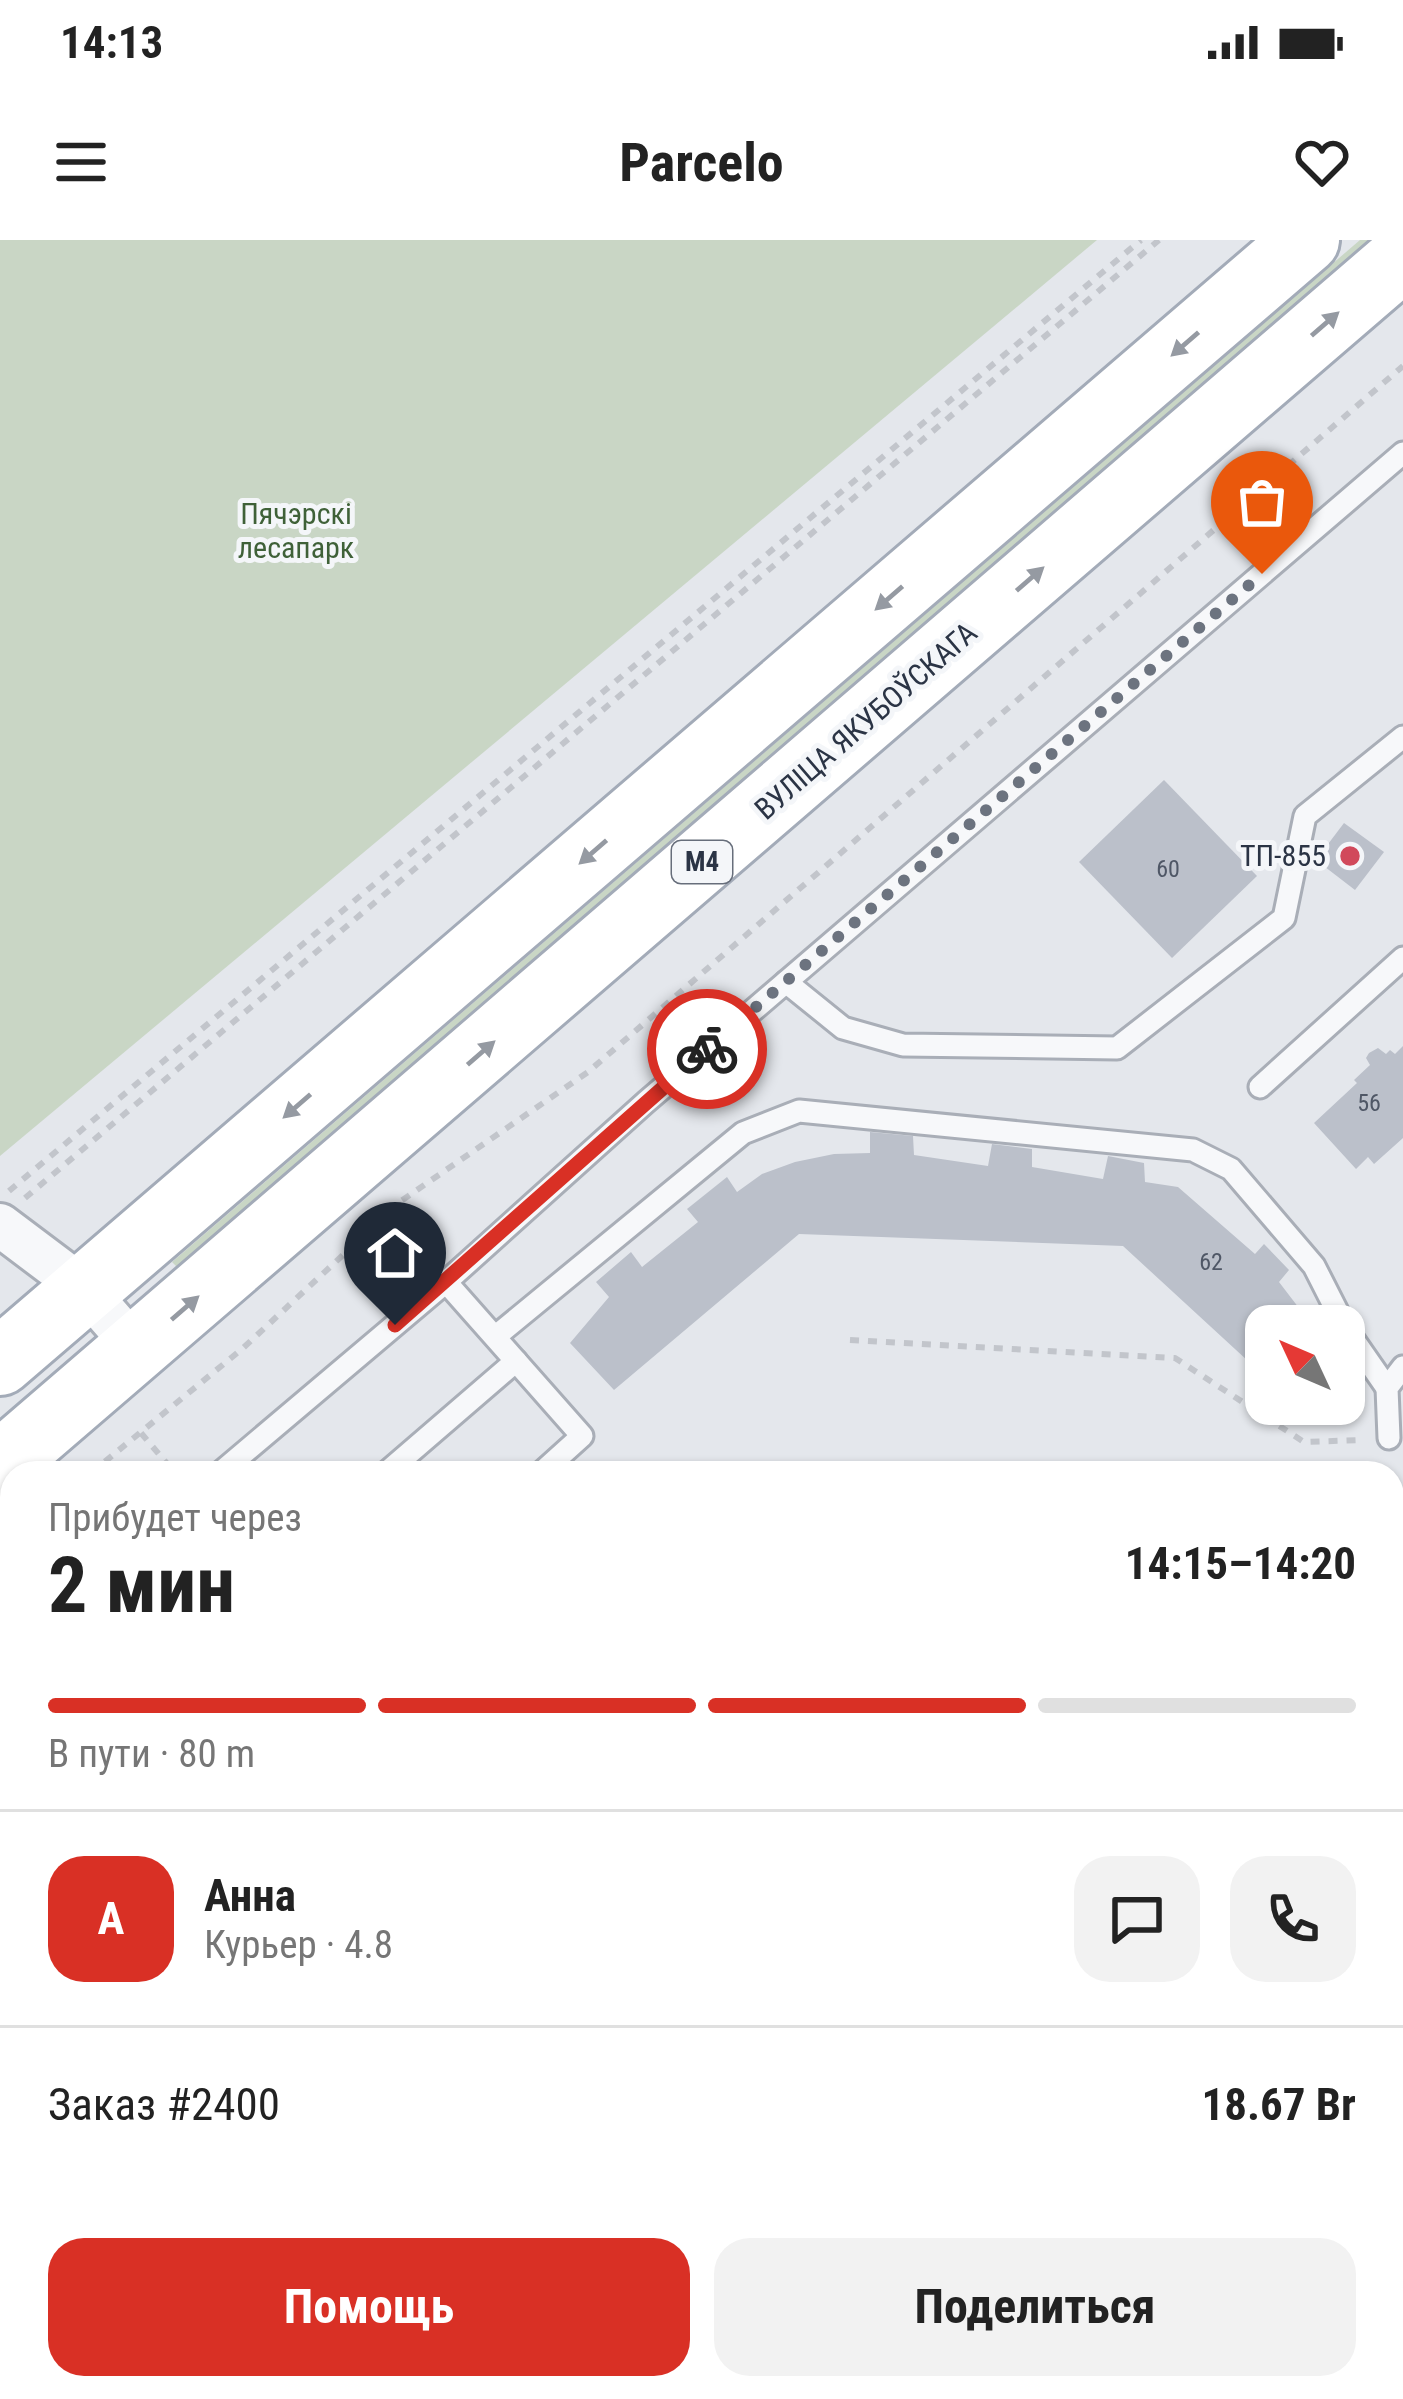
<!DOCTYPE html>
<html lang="ru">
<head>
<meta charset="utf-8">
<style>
  :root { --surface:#fff; --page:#f2f2f2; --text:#222; --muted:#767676; --line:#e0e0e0; --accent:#d93025 }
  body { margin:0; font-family:"Roboto Condensed",sans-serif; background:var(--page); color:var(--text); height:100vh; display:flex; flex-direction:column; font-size:45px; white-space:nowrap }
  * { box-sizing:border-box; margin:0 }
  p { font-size:39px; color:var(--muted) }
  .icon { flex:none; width:66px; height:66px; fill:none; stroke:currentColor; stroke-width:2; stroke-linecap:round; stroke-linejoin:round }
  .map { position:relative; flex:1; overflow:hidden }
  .panel { position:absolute; left:0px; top:1221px; width:1404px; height:939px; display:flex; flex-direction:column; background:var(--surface); border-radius:36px 36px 0 0; box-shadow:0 3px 9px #0004 }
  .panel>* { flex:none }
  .needle { width:78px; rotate:314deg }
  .fabs { position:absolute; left:1245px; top:1065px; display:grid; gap:24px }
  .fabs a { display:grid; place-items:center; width:120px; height:120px; border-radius:24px; background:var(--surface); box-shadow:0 3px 9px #0004; font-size:60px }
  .pin { position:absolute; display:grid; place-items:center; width:102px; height:102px; color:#fff; margin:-123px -51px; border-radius:50% 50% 50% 0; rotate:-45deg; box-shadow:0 0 12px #0007 }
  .pin .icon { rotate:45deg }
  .courier { position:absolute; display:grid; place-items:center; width:120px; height:120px; margin:-60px; border:9px solid #d93025; border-radius:50%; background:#fff; color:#222; box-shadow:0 3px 15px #0007 }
  .overview em { font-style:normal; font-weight:700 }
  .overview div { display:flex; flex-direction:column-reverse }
  .overview { display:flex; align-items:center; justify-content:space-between; height:204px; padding:0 48px }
  h1 { font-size:78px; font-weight:700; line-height:90px }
  .bar { display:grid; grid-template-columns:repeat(4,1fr); gap:18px 12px; align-content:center; height:144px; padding:0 48px }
  .bar i { height:15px; border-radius:9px; background:var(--line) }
  .bar .current { background:var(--accent) }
  .bar p { grid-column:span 4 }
  .line { display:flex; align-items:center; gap:30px; padding:0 48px; border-top:3px solid var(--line) }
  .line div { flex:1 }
  .round { display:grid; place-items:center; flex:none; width:126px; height:126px; border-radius:36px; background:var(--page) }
  .button { display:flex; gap:24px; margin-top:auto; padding:24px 48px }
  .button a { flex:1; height:138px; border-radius:36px; background:var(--accent); color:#fff; font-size:48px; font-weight:700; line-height:138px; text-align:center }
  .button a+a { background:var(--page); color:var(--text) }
  .status { display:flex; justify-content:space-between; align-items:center; height:84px; padding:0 60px; background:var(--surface); direction:ltr }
  .status svg { height:33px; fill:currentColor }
  header { display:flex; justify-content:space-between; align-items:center; height:156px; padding:0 48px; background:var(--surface); font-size:54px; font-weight:700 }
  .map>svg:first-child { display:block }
  .built { fill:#d2d6de }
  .green { fill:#c9d6c5 }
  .building { fill:#bbc0ca }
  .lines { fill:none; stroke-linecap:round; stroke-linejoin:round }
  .lane-casing { stroke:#a9aeb7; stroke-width:27 }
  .street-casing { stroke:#a9aeb7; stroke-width:48 }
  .primary-casing { stroke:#a3abb8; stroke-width:72 }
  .path { stroke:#c2c5cb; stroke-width:6; stroke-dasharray:9 9; stroke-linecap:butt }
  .lane { stroke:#f7f8fa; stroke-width:21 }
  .street { stroke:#f7f8fa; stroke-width:42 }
  .primary { stroke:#fff; stroke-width:66 }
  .oneway { fill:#959aa2 }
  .done { stroke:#6c737f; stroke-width:12; stroke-dasharray:0 21.6 }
  .route { stroke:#d93025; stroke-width:15 }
  .poi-dot { fill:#d1495b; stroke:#f4f6f9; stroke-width:4.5 }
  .labels { text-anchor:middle; stroke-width:10; stroke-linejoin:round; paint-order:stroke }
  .number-label { font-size:24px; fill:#4f5766 }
  .shield { fill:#f4f6f9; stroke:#676e7b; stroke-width:3 }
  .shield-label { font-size:27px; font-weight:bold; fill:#2b3445 }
  .park-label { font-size:30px; fill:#3f6138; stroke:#f4f6f9 }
  .street-label { font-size:30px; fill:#2b3445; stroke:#f4f6f9 }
  .poi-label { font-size:30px; fill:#2b3445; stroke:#f4f6f9; text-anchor:end }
</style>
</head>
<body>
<div class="status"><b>14:13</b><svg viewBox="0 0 49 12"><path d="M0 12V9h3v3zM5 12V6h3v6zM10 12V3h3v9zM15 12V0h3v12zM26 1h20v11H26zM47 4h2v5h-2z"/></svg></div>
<header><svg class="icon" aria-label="menu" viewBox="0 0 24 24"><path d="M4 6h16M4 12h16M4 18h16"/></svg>Parcelo<svg class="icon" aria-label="heart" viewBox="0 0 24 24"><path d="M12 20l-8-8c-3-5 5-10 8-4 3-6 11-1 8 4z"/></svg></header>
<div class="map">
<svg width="1403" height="2159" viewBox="0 0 1403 2159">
  <rect width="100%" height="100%" fill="#e4e7ec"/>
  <polygon class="built" points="70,2148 195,2148 204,2159 57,2159"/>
  <g class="green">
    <polygon points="0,0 1097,0 0,916"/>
    <polygon points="1360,0 1377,0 180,1030 172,1022"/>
  </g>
  <g class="building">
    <polygon points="1164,540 1257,636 1172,718 1079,622"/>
    <polygon points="1344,583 1384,612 1355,650 1316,620"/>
    <polygon points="1403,806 1403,898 1374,924 1368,917 1356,929 1314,883 1357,843 1354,840 1370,825 1366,818 1369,813 1378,808 1386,814 1390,810 1395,814"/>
    <polygon points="870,892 913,896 914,915 988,926 992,904 1032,909 1032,927 1103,939 1108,916 1144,923 1145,942 1178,947 1255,1014 1264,1004 1289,1030 1279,1042 1302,1072 1286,1086 1266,1086 1266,1104 1248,1121 1123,1006 799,994 614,1150 570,1103 609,1057 596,1042 631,1012 642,1027 698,982 687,969 727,937 737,952 762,934 795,922 834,914 870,913"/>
    <polygon points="12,1514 12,1602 0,1614 12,1628 11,1689 0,1688 0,1524"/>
    <polygon points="0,1875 12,1878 12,1946 0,1946"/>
    <polygon points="387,2148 471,2148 459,2159 397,2159"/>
  </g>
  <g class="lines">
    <defs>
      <g id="lane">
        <polyline points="786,742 843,788 903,805 1117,808 1284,678 1305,576 1403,497"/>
        <polyline points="1260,847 1403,718"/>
        <polyline points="446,1042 582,1196 541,1233"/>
        <polyline points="496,1096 743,893 799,871 1193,910 1231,929 1314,1026 1346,1089 1387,1148"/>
        <polyline points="1389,1198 1387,1148 1403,1127"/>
        <polyline points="220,1233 446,1042 646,862 1403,213"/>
        <polyline points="386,1233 516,1121"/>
        <polyline points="0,1422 12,1412"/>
        <polyline points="0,1704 12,1705"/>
        <polyline points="0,1787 12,1790"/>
      </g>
      <polyline id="street" points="0,985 85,1049 137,1109"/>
      <g id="primary">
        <polyline points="0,1122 1306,0"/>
        <polyline points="0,1225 1403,17"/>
      </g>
    </defs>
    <use href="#lane" class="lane-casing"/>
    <use href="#street" class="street-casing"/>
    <use href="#primary" class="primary-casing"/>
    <g class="path">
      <polyline points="9,951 1141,0"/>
      <polyline points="25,958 1159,0"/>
      <polyline points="368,992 410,1038"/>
      <polyline points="850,1100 1175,1118 1304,1202 1361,1200"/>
      <polyline points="141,1193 175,1233"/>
      <polyline points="91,1233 242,1109 401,961 588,832 1403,126"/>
      <polyline points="0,1340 12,1330"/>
      <polyline points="1392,1447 1403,1437"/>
      <polyline points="1392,1514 1403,1504"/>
      <polyline points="1392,1621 1403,1633"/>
      <polyline points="1392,1822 1403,1822"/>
      <polyline points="0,2026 12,2026"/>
      <polyline points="339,2148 340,2159"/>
      <polyline points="1182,2148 1192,2159"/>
      <polyline points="38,2159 52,2148"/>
      <polyline points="576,2159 589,2148"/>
      <polyline points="652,2159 665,2148"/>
    </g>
    <use href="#lane" class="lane"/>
    <use href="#street" class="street"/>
    <use href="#primary" class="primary"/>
  </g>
  <defs><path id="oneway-solid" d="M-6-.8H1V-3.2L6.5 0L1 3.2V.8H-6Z" transform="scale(3)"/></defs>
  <g class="oneway">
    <use href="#oneway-solid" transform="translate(1325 84) rotate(-41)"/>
    <use href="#oneway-solid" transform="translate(1185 104) rotate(139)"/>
    <use href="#oneway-solid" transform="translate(1030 339) rotate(-41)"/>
    <use href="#oneway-solid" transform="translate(889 358) rotate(139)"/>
    <use href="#oneway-solid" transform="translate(593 612) rotate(139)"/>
    <use href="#oneway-solid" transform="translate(481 813) rotate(-41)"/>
    <use href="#oneway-solid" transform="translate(297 866) rotate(139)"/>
    <use href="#oneway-solid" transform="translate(185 1068) rotate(-41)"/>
  </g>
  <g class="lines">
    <polyline class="done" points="707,809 1262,334"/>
    <polyline class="route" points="395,1085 707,809"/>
  </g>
  <circle class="poi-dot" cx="1350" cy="616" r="12"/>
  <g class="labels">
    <g class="number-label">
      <text x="1168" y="637">60</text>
      <text x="1369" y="871">56</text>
      <text x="1211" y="1030">62</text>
    </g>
    <rect class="shield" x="672" y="601" width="60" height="42" rx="9"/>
    <g class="shield-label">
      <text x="702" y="631">М4</text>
    </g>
    <g class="park-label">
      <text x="296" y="284">Пячэрскі<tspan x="296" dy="34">лесапарк</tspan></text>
    </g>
    <g class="street-label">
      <text transform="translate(866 481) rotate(-41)" y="10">ВУЛІЦА ЯКУБОЎСКАГА</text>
    </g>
    <g class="poi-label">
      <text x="1326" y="626">ТП-855</text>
    </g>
  </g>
</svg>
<div class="fabs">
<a><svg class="needle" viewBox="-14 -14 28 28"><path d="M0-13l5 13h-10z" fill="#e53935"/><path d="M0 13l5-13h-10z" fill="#767676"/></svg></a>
</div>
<div class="pin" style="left:1262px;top:334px;background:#ea580c"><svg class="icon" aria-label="bag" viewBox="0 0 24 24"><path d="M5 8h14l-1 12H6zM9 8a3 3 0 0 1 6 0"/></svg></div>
<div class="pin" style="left:395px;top:1085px;background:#1f2937"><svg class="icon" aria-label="home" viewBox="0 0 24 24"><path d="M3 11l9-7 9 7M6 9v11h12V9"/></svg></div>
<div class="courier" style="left:707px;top:809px"><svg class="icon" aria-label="bike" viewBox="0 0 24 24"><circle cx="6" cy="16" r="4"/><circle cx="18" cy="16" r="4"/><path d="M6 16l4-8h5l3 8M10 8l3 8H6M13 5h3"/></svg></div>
<section class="panel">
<div class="overview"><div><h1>2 мин</h1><p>Прибудет через</p></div><em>14:15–14:20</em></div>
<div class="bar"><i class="current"></i><i class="current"></i><i class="current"></i><i></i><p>В пути · 80 m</p></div>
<div class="line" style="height:216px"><b class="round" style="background:var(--accent);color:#fff">А</b><div><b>Анна</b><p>Курьер · 4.8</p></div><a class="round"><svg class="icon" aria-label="chat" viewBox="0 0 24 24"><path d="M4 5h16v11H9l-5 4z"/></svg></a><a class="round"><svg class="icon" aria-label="phone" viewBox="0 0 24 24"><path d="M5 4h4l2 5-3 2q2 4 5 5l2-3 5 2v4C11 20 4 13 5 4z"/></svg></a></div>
<div class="line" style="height:156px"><div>Заказ #2400</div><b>18.67 Br</b></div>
<div class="button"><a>Помощь</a><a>Поделиться</a></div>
</section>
</div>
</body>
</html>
